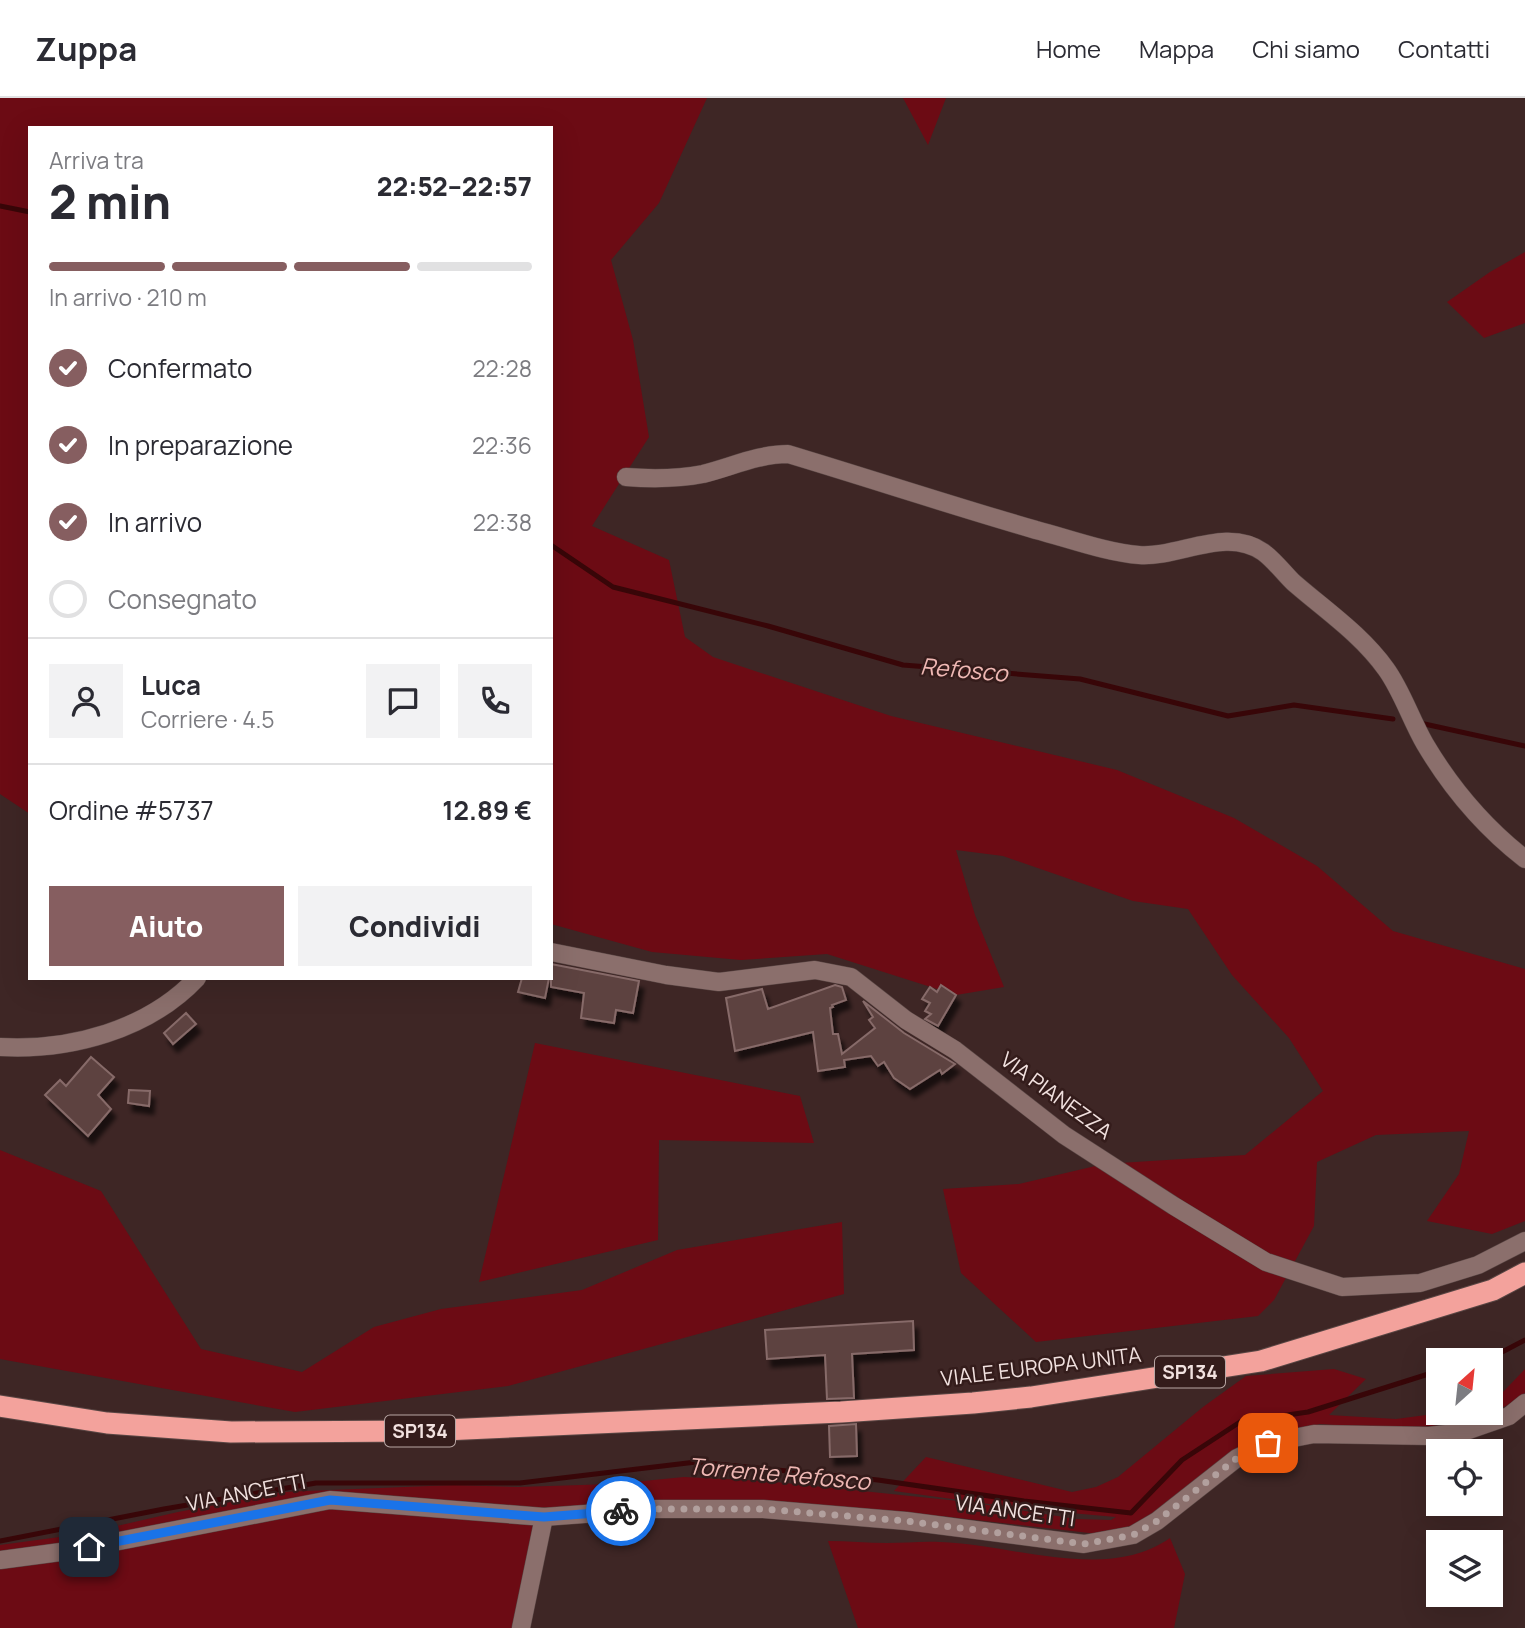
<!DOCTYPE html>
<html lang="it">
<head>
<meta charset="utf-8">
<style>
  :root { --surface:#fff; --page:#f2f2f3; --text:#2b2b33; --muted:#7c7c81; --line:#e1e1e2; --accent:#865e60 }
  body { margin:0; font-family:Manrope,sans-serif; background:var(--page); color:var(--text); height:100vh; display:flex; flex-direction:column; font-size:26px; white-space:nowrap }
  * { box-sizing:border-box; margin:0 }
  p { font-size:23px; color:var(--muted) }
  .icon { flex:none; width:38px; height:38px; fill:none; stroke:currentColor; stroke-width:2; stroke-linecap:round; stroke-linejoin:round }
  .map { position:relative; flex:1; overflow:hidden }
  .panel { position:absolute; left:28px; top:28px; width:525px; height:854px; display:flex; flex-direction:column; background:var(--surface); border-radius:0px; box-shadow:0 7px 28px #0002 }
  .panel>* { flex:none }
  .needle { width:46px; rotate:27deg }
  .tools { position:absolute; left:1426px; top:1250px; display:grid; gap:14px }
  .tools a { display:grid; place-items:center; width:77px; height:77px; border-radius:0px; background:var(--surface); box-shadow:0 7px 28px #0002; font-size:35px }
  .pin { position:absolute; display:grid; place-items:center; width:60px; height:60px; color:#fff; margin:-30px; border-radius:14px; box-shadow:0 4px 10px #0006 }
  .courier { position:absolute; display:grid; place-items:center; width:70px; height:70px; margin:-35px; border:5px solid #1a73e8; border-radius:50%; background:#fff; color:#222; box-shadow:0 2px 9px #0007 }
  .head em { font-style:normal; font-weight:800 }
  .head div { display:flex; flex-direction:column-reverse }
  .head { display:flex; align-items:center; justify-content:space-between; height:119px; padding:0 21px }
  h1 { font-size:46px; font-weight:800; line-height:52px }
  .bar { display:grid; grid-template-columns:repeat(4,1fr); gap:10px 7px; align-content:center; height:84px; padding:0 21px }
  .bar i { height:9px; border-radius:5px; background:var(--line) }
  .bar .selected { background:var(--accent) }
  .bar p { grid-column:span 4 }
  .line { display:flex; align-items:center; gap:18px; padding:0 21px; border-top:2px solid var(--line) }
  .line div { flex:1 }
  .round { display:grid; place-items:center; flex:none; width:74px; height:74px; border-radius:0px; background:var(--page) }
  ol { padding:0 21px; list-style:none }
  li { display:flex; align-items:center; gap:21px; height:77px }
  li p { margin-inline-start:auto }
  li .icon { padding:7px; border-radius:50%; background:var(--accent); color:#fff; stroke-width:4 }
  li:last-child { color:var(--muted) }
  li i { width:38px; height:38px; border:4px solid var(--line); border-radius:50% }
  .cta { display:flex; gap:14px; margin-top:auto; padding:14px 21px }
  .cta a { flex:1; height:80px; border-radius:0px; background:var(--accent); color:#fff; font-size:28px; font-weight:800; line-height:80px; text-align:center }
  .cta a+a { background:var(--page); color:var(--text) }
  header { display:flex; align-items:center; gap:42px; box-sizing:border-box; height:98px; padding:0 35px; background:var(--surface); border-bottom:2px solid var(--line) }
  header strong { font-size:33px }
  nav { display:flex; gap:38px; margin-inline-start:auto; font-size:24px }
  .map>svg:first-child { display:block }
  .green { fill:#6c0b14 }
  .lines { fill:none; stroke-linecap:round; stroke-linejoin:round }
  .stream { stroke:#380608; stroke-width:5 }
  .building { fill:#5d4341; stroke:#876b69; stroke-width:2; filter:url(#shadow) }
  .minor-casing { stroke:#594644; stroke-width:19 }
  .highway-casing { stroke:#594644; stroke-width:23 }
  .minor { stroke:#8b6f6c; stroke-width:18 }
  .highway { stroke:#f3a29c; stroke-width:21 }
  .done { stroke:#b2a09e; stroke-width:7; stroke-dasharray:0 12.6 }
  .route { stroke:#1a73e8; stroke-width:9 }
  .labels { text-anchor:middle; stroke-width:5; stroke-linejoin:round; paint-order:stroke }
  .shield { fill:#341c1b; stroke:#b8a6a4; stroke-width:2 }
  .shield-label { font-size:19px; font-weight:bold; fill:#f1e1df }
  .street-label { font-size:21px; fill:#f1e1df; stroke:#341c1b }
  .water-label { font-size:23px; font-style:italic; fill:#efb8b4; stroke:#341c1b }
</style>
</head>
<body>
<header>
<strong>Zuppa</strong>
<nav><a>Home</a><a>Mappa</a><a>Chi siamo</a><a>Contatti</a></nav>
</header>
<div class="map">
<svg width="1525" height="1530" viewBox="0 0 1525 1530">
  <defs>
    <filter id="shadow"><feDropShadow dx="4.5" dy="8" stdDeviation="2" flood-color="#0009"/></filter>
  </defs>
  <rect width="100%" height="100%" fill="#3e2625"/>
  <g class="green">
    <polygon points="0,0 707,0 659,105 611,162 633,242 649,339 592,428 669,462 685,539 713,559 891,618 1117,672 1234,720 1317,768 1393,833 1525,871 1525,1123 1492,1136 1427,1123 1459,1076 1469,1033 1376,1037 1317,1064 1314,1128 1274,1202 1258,1218 1036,1244 961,1175 943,1091 1019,1086 1104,1066 1245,1057 1323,993 1289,940 1232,877 1188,811 1133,803 1003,758 956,752 975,817 1004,889 956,897 827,856 741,862 652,854 551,826 551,30 30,30 30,716 0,696"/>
    <polygon points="903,0 946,0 928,47"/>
    <polygon points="1525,154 1525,225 1484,240 1447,204 1490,174"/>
    <polygon points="535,945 800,998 814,1045 659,1042 658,1142 479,1184"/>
    <polygon points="0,1052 101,1093 201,1251 302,1274 374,1229 441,1211 582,1192 677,1152 842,1124 844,1196 508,1288 295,1314 0,1261"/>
    <path d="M 1334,1271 L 1366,1281 L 1329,1317 L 1396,1321 L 1449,1314 L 1491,1314 C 1434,1336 1378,1330 1319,1326 L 1313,1331 L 1188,1394 L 1128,1433 L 1098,1436 L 941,1418 L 550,1417 L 518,1530 L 0,1530 L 0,1447 L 82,1436 L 178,1414 L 282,1394 L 454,1387 L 518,1389 L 613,1386 L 684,1379 L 766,1383 L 968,1404 L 1076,1421 L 1111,1422 L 1116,1419 L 1025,1411 L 894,1393 L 926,1359 L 1072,1394 L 1096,1389 L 1118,1379 L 1203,1309 L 1246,1278 Z"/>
    <polygon points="1525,1271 1525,1295 1508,1307 1491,1314 1491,1299 1502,1295"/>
    <path d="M 1170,1440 L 1185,1476 L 1174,1530 L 858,1530 L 828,1443 C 848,1443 867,1445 887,1445 C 905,1445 923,1443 940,1444 C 1012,1446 1106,1485 1170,1440 Z"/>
  </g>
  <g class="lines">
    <g class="stream">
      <polyline points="0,108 30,114"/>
      <polyline points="551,447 613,489 768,528 903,567 1080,581 1228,618 1294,607 1393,621"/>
      <polyline points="1420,625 1525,648"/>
      <polyline points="1475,1262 1504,1253 1525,1242"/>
      <polyline points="0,1443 164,1411 316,1385 520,1385 696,1364 878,1382 1024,1403 1131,1415 1182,1362 1240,1324 1308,1314 1438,1273"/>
    </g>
  </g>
  <g class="building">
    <polygon points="551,866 639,883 633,915 616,912 614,925 581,920 584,895 551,889"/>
    <polygon points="522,880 549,880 545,900 518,894"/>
    <polygon points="835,887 842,889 846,902 832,907 833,909 830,910 833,936 838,936 842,956 875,930 869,922 873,919 863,903 904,935 955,966 942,976 940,972 910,991 894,980 884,964 878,968 871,958 844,962 845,969 818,973 813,934 735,953 726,900 762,891 768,911"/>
    <polygon points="941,887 956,897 938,928 925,921 931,916 925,913 930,905 922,901 930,889 937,894"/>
    <polygon points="186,915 196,926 173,946 164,935"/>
    <polygon points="91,959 114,979 98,997 111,1011 88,1038 45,997 60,982 66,988"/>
    <polygon points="129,992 150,993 149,1008 128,1005"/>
    <polygon points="913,1223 914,1252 852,1256 854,1300 827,1301 825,1257 767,1261 765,1232"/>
    <polygon points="856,1326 857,1358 830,1359 829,1328"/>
  </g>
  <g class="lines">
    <defs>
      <g id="minor">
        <path d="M 626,379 C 652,381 677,381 703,376 C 731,369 759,356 788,356 C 871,381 953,408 1036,432 C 1067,440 1108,455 1139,457 C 1179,460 1226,428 1263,454 C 1274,462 1283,474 1293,484 C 1325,512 1361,536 1386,571 C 1402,593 1411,622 1425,646 C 1451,690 1484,729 1525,761"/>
        <polyline points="551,854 666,877 719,884 815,872 851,879 906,922 955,952 1064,1037 1174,1108 1266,1164 1342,1189 1420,1185 1478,1167 1525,1143"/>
        <path d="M 0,949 C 70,953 148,932 197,880"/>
        <polyline points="0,1462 68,1453 330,1402 544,1419 652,1411 763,1411 906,1423 1084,1446 1133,1437 1157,1423 1237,1360 1268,1345 1314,1336 1429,1338 1463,1334 1509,1318 1525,1305"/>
        <polyline points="521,1530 544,1419"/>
      </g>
      <polyline id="highway" points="0,1308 107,1325 231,1334 422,1333 841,1314 973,1305 1031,1299 1261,1263 1493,1192 1525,1175"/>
    </defs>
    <use href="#minor" class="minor-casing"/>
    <use href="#highway" class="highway-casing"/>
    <use href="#minor" class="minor"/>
    <use href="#highway" class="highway"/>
  </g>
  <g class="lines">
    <polyline class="done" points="621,1413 652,1411 763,1411 906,1423 1084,1446 1133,1437 1157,1423 1237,1360 1268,1345"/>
    <polyline class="route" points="89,1449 330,1402 544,1419 621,1413"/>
  </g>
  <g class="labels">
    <g class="shield">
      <rect x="1155" y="1258.5" width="70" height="31" rx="5"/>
      <rect x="385" y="1317.5" width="70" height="31" rx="5"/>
    </g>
    <g class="shield-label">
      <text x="1190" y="1281">SP134</text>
      <text x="420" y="1340">SP134</text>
    </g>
    <g class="street-label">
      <text transform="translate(1056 998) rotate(36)" y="7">VIA PIANEZZA</text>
      <text transform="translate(1041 1269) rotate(-7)" y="7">VIALE EUROPA UNITA</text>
      <text transform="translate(246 1395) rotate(-11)" y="7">VIA ANCETTI</text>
      <text transform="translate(1015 1413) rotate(8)" y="7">VIA ANCETTI</text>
    </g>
    <g class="water-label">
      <text transform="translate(964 572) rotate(5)" y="8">Refosco</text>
      <text transform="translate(779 1376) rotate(5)" y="8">Torrente Refosco</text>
    </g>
  </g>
</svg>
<div class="tools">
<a><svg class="needle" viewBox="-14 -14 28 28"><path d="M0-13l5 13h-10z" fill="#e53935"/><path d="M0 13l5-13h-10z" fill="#7c7c81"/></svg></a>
<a><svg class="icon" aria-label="locate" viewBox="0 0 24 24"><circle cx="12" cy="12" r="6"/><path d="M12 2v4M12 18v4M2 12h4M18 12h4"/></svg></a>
<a><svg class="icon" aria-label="layers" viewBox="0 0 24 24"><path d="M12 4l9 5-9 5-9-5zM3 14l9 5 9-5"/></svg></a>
</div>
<div class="pin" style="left:1268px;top:1345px;background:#ea580c"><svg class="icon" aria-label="bag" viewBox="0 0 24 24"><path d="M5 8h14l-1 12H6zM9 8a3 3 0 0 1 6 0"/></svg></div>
<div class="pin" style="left:89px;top:1449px;background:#1f2937"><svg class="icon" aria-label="home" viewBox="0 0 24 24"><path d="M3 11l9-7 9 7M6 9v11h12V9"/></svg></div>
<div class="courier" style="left:621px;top:1413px"><svg class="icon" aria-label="bike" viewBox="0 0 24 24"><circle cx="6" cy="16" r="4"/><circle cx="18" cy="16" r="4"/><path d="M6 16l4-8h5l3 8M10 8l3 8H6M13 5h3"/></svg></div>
<section class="panel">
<div class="head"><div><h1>2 min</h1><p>Arriva tra</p></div><em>22:52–22:57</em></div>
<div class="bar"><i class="selected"></i><i class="selected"></i><i class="selected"></i><i></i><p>In arrivo · 210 m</p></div>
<ol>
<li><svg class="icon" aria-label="check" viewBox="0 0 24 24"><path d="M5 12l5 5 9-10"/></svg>Confermato<p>22:28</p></li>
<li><svg class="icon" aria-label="check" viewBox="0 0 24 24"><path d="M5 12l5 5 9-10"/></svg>In preparazione<p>22:36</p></li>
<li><svg class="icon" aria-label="check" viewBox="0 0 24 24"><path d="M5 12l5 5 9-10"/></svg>In arrivo<p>22:38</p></li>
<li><i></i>Consegnato</li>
</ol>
<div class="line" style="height:126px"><a class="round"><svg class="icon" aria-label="person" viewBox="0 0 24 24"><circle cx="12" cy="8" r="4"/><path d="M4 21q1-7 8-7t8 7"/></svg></a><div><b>Luca</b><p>Corriere · 4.5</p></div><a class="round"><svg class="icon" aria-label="chat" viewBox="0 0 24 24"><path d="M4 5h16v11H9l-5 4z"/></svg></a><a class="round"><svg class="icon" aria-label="phone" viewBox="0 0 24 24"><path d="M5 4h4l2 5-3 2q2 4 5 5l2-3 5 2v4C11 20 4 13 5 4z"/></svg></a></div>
<div class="line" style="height:91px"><div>Ordine #5737</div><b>12.89 €</b></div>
<div class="cta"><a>Aiuto</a><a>Condividi</a></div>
</section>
</div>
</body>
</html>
